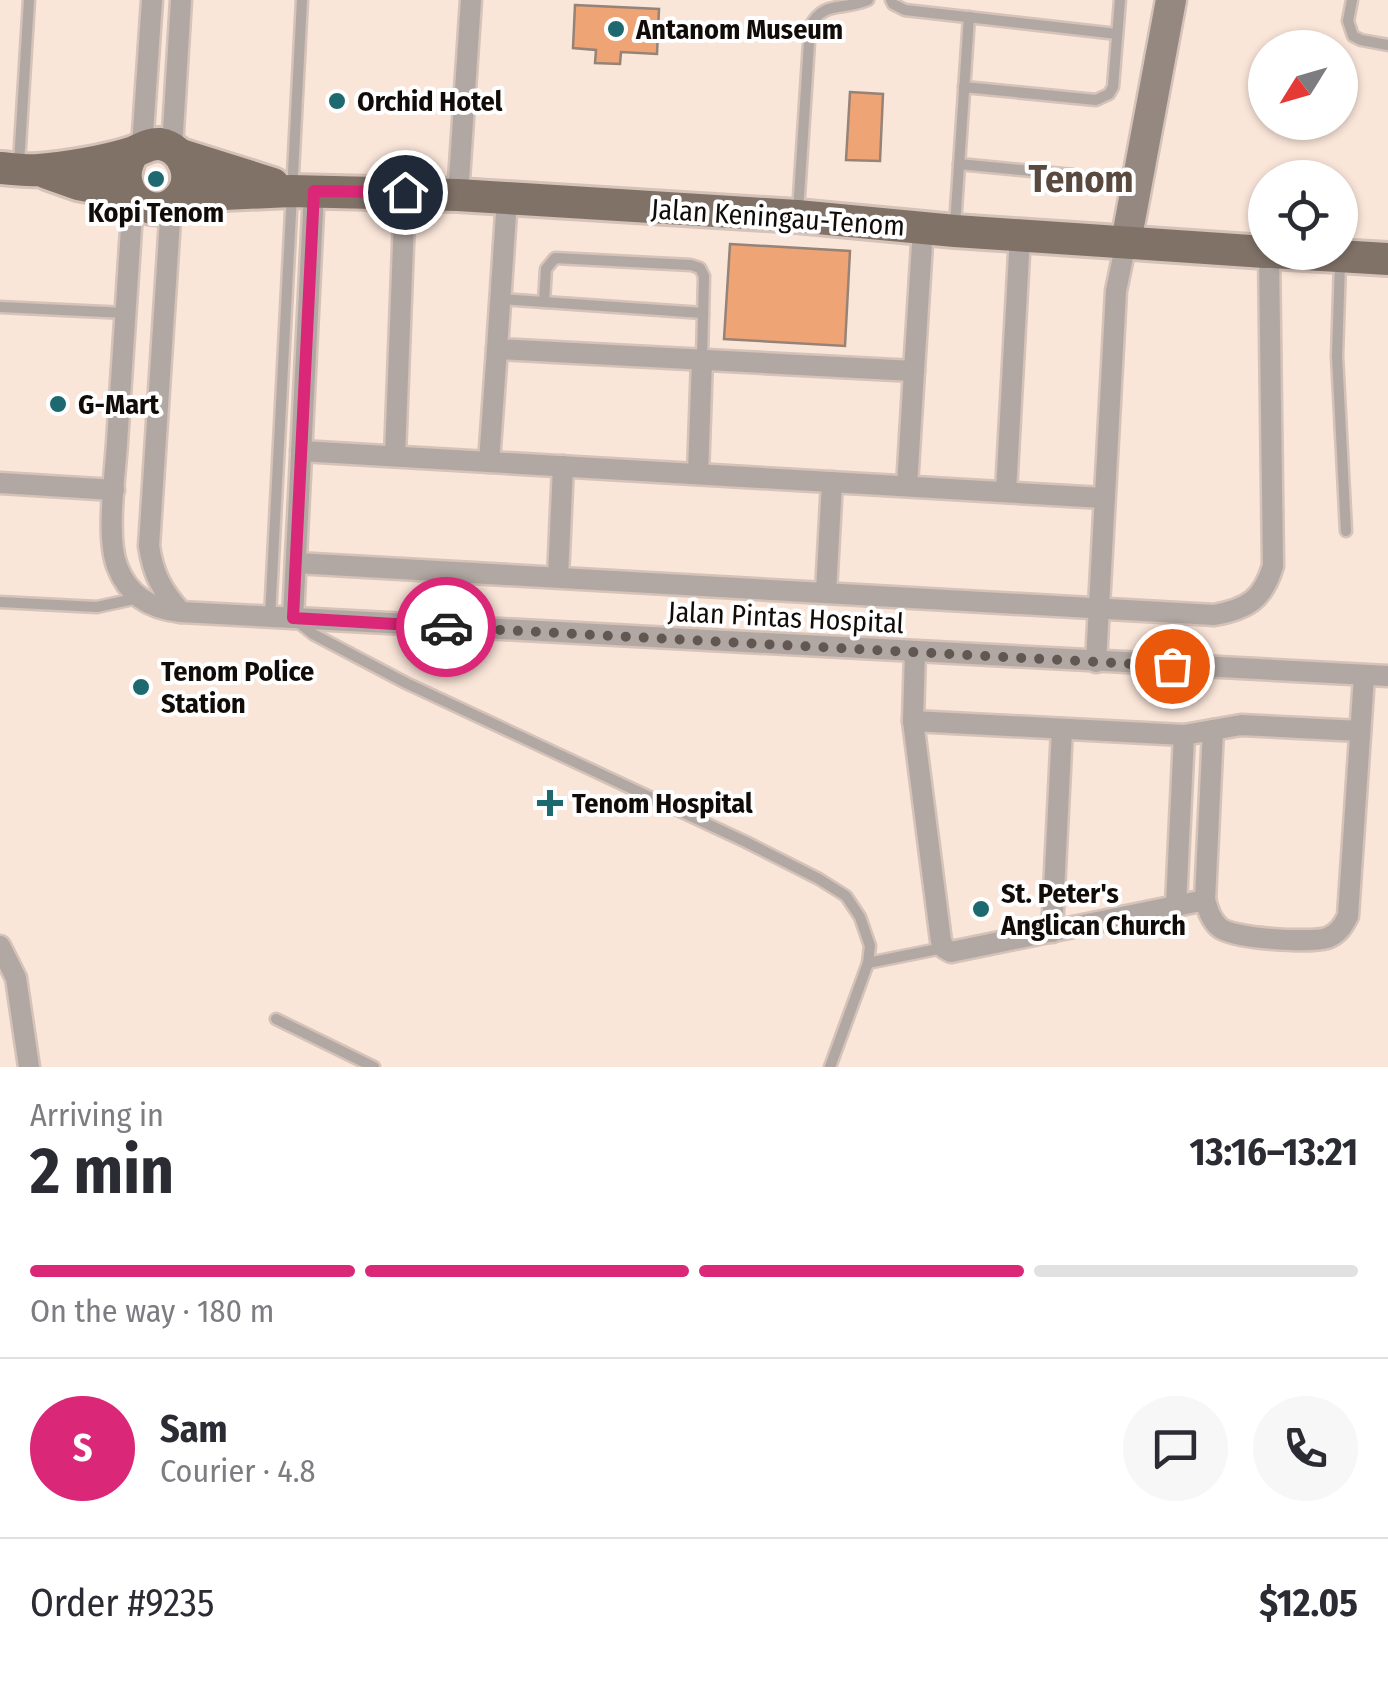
<!DOCTYPE html>
<html lang="en">
<head>
<meta charset="utf-8">
<style>
  :root { --surface:#fff; --page:#f7f7f7; --text:#2b2b33; --muted:#7c7c81; --line:#e1e1e2; --accent:#db2777 }
  body { margin:0; font-family:"Fira Sans Condensed",sans-serif; background:var(--page); color:var(--text); height:100vh; display:flex; flex-direction:column; font-size:38px; white-space:nowrap }
  * { box-sizing:border-box; margin:0 }
  p { font-size:32px; color:var(--muted) }
  .icon { flex:none; width:55px; height:55px; fill:none; stroke:currentColor; stroke-width:2; stroke-linecap:round; stroke-linejoin:round }
  .map { position:relative; height:1067px; overflow:hidden }
  .side { display:flex; flex-direction:column; background:var(--surface); flex:1 }
  .side>* { flex:none }
  .needle { width:65px; rotate:233deg }
  .controls { position:absolute; left:1248px; top:30px; display:grid; gap:20px }
  .controls a { display:grid; place-items:center; width:110px; height:110px; border-radius:50%; background:var(--surface); box-shadow:0 2px 8px #0004; font-size:50px }
  .pin { position:absolute; display:grid; place-items:center; width:85px; height:85px; color:#fff; margin:-42px; border:5px solid #fff; border-radius:50%; box-shadow:0 2px 10px #0007 }
  .courier { position:absolute; display:grid; place-items:center; width:100px; height:100px; margin:-50px; border:8px solid #db2777; border-radius:50%; background:#fff; color:#222; box-shadow:0 2px 12px #0007 }
  .summary em { font-style:normal; font-weight:700 }
  .summary div { display:flex; flex-direction:column-reverse }
  .summary { display:flex; align-items:center; justify-content:space-between; height:170px; padding:0 30px }
  h1 { font-size:65px; font-weight:700; line-height:75px }
  .bar { display:grid; grid-template-columns:repeat(4,1fr); gap:15px 10px; align-content:center; height:120px; padding:0 30px }
  .bar i { height:12px; border-radius:8px; background:var(--line) }
  .bar .active { background:var(--accent) }
  .bar p { grid-column:span 4 }
  .line { display:flex; align-items:center; gap:25px; padding:0 30px; border-top:2px solid var(--line) }
  .line div { flex:1 }
  .round { display:grid; place-items:center; flex:none; width:105px; height:105px; border-radius:52px; background:var(--page) }
  .map>svg:first-child { display:block }
  .building { fill:#efa476; stroke:#968378; stroke-width:2.5 }
  .lines { fill:none; stroke-linecap:round; stroke-linejoin:round }
  .lane-casing { stroke:#d5c2b8; stroke-width:15 }
  .street-casing { stroke:#d5c2b8; stroke-width:25 }
  .secondary-casing { stroke:#d5c2b8; stroke-width:35 }
  .primary-casing { stroke:#d5c2b8; stroke-width:38 }
  .lane { stroke:#b1a8a3; stroke-width:10 }
  .street { stroke:#b1a8a3; stroke-width:20 }
  .secondary { stroke:#958881; stroke-width:30 }
  .primary { stroke:#817268; stroke-width:32 }
  .done { stroke:#635851; stroke-width:10; stroke-dasharray:0 18 }
  .route { stroke:#db2777; stroke-width:12 }
  .poi-dot { fill:#1d696f; stroke:#fff; stroke-width:4 }
  .labels { text-anchor:middle; stroke-width:8; stroke-linejoin:round; paint-order:stroke }
  .poi-label { font-size:28px; font-weight:bold; fill:#120c08; stroke:#fff; text-anchor:start }
  .street-label { font-size:28px; fill:#120c08; stroke:#fff }
  .district-label { font-size:38px; font-weight:bold; fill:#5a493f; stroke:#fff }
</style>
</head>
<body>
<div class="map">
<svg width="1388" height="1067" viewBox="0 0 1388 1067">
  <rect width="100%" height="100%" fill="#fae5d9"/>
  <g class="building">
    <polygon points="575,5 659,9 657,54 621,52 620,64 595,63 596,50 573,48"/>
    <polygon points="850,92 883,94 880,161 846,160"/>
    <polygon points="730,244 850,251 845,346 724,339"/>
  </g>
  <g class="lines">
    <defs>
      <g id="lane">
        <polyline points="891,0 893,4 905,10 1117,34"/>
        <polyline points="1352,0 1348,21 1353,36 1361,40 1388,45"/>
        <polyline points="964,87 1096,100 1109,94 1113,87 1120,0"/>
        <polyline points="19,163 29,0"/>
        <polyline points="959,164 1073,175"/>
        <path d="M 798,212 L 810,27 C 823,0 843,11 868,0"/>
        <polyline points="955,225 969,17"/>
        <polyline points="1340,262 1337,356 1346,531"/>
        <polyline points="500,299 703,313"/>
        <polyline points="544,302 546,269 555,258 691,265 700,268 704,276 702,358"/>
        <polyline points="0,307 126,313"/>
        <polyline points="0,602 97,607 138,598"/>
        <polyline points="270,617 302,0"/>
        <polyline points="298,622 313,634 406,683 746,842 819,879 846,896 860,917 870,946 868,963 830,1067"/>
        <polyline points="868,963 943,948"/>
        <polyline points="276,1019 374,1067"/>
      </g>
      <g id="street">
        <polyline points="142,147 152,0"/>
        <polyline points="172,148 181,0"/>
        <polyline points="458,195 471,0"/>
        <path d="M 133,198 C 128,280 123,362 117,443 C 115,476 106,536 117,566 C 128,596 151,609 181,612 L 1388,676"/>
        <polyline points="507,198 497,349 914,371 923,228"/>
        <path d="M 171,204 L 149,546 C 153,574 162,591 181,612"/>
        <polyline points="301,451 1103,498"/>
        <polyline points="395,456 405,193"/>
        <polyline points="489,462 497,349"/>
        <polyline points="698,474 702,359"/>
        <polyline points="0,483 114,490"/>
        <polyline points="907,486 914,371"/>
        <polyline points="1006,492 1020,235"/>
        <path d="M 296,563 L 1214,615 C 1248,609 1263,599 1273,566 L 1269,252"/>
        <polyline points="558,577 563,466"/>
        <polyline points="826,592 832,482"/>
        <polyline points="293,618 314,191"/>
        <path d="M 915,652 L 913,721 L 941,941 L 944,948 L 951,952 L 1205,900 C 1208,910 1211,920 1219,927 C 1231,939 1310,943 1327,938 C 1338,934 1343,926 1348,916 L 1364,676"/>
        <polyline points="1096,662 1116,291 1126,242"/>
        <polyline points="913,721 1184,735 1241,725 1360,731"/>
        <polyline points="1205,900 1213,730"/>
        <polyline points="1176,905 1184,735"/>
        <polyline points="1052,932 1062,729"/>
        <polyline points="0,946 16,978 29,1067"/>
      </g>
      <polyline id="secondary" points="1126,242 1171,0"/>
      <g id="primary">
        <polyline points="181,155 273,184"/>
        <path d="M 0,168 C 13,169 26,171 39,170 C 65,168 106,161 131,153 C 141,150 148,143 160,144 C 185,148 196,179 179,198 C 152,228 107,188 134,152"/>
        <polyline points="47,173 78,184 130,194"/>
        <polyline points="181,196 291,191 458,195 797,216 955,231 1265,252"/>
        <polyline points="1272,252 1388,259"/>
      </g>
    </defs>
    <use href="#lane" class="lane-casing"/>
    <use href="#street" class="street-casing"/>
    <use href="#secondary" class="secondary-casing"/>
    <use href="#primary" class="primary-casing"/>
    <use href="#lane" class="lane"/>
    <use href="#street" class="street"/>
    <use href="#secondary" class="secondary"/>
    <use href="#primary" class="primary"/>
  </g>
  <g class="lines">
    <polyline class="done" points="446,627 1172,666"/>
    <polyline class="route" points="405,192 314,191 293,618 446,627"/>
  </g>
  <g class="poi-dot">
    <circle cx="616" cy="29" r="10"/>
    <circle cx="337" cy="101" r="10"/>
    <circle cx="156" cy="179" r="10"/>
    <circle cx="58" cy="404" r="10"/>
    <circle cx="141" cy="687" r="10"/>
    <path d="M545 788h10v10h10v10h-10v10h-10v-10h-10v-10h10z"/>
    <circle cx="981" cy="909" r="10"/>
  </g>
  <g class="labels">
    <g class="poi-label">
      <text x="636" y="39">Antanom Museum</text>
      <text x="357" y="111">Orchid Hotel</text>
      <text x="156" y="222" text-anchor="middle">Kopi Tenom</text>
      <text x="78" y="414">G-Mart</text>
      <text x="161" y="681">Tenom Police<tspan x="161" dy="32">Station</tspan></text>
      <text x="572" y="813">Tenom Hospital</text>
      <text x="1001" y="903">St. Peter's<tspan x="1001" dy="32">Anglican Church</tspan></text>
    </g>
    <g class="street-label">
      <text transform="translate(778 217) rotate(4)" y="10">Jalan Keningau-Tenom</text>
      <text transform="translate(786 617) rotate(3)" y="10">Jalan Pintas Hospital</text>
    </g>
    <g class="district-label">
      <text x="1081" y="192">Tenom</text>
    </g>
  </g>
</svg>
<div class="controls">
<a><svg class="needle" viewBox="-14 -14 28 28"><path d="M0-13l5 13h-10z" fill="#e53935"/><path d="M0 13l5-13h-10z" fill="#7c7c81"/></svg></a>
<a><svg class="icon" aria-label="locate" viewBox="0 0 24 24"><circle cx="12" cy="12" r="6"/><path d="M12 2v4M12 18v4M2 12h4M18 12h4"/></svg></a>
</div>
<div class="pin" style="left:1172px;top:666px;background:#ea580c"><svg class="icon" aria-label="bag" viewBox="0 0 24 24"><path d="M5 8h14l-1 12H6zM9 8a3 3 0 0 1 6 0"/></svg></div>
<div class="pin" style="left:405px;top:192px;background:#1f2937"><svg class="icon" aria-label="home" viewBox="0 0 24 24"><path d="M3 11l9-7 9 7M6 9v11h12V9"/></svg></div>
<div class="courier" style="left:446px;top:627px"><svg class="icon" aria-label="car" viewBox="0 0 24 24"><path d="M5 17H2v-5l4-1 3-4h7l3 4 3 1v5h-3M9 17h6M6 11h13"/><circle cx="7" cy="17" r="2"/><circle cx="17" cy="17" r="2"/></svg></div>
</div>
<section class="side">
<div class="summary"><div><h1>2 min</h1><p>Arriving in</p></div><em>13:16–13:21</em></div>
<div class="bar"><i class="active"></i><i class="active"></i><i class="active"></i><i></i><p>On the way · 180 m</p></div>
<div class="line" style="height:180px"><b class="round" style="background:var(--accent);color:#fff">S</b><div><b>Sam</b><p>Courier · 4.8</p></div><a class="round"><svg class="icon" aria-label="chat" viewBox="0 0 24 24"><path d="M4 5h16v11H9l-5 4z"/></svg></a><a class="round"><svg class="icon" aria-label="phone" viewBox="0 0 24 24"><path d="M5 4h4l2 5-3 2q2 4 5 5l2-3 5 2v4C11 20 4 13 5 4z"/></svg></a></div>
<div class="line" style="height:130px"><div>Order #9235</div><b>$12.05</b></div>
</section>
</body>
</html>
